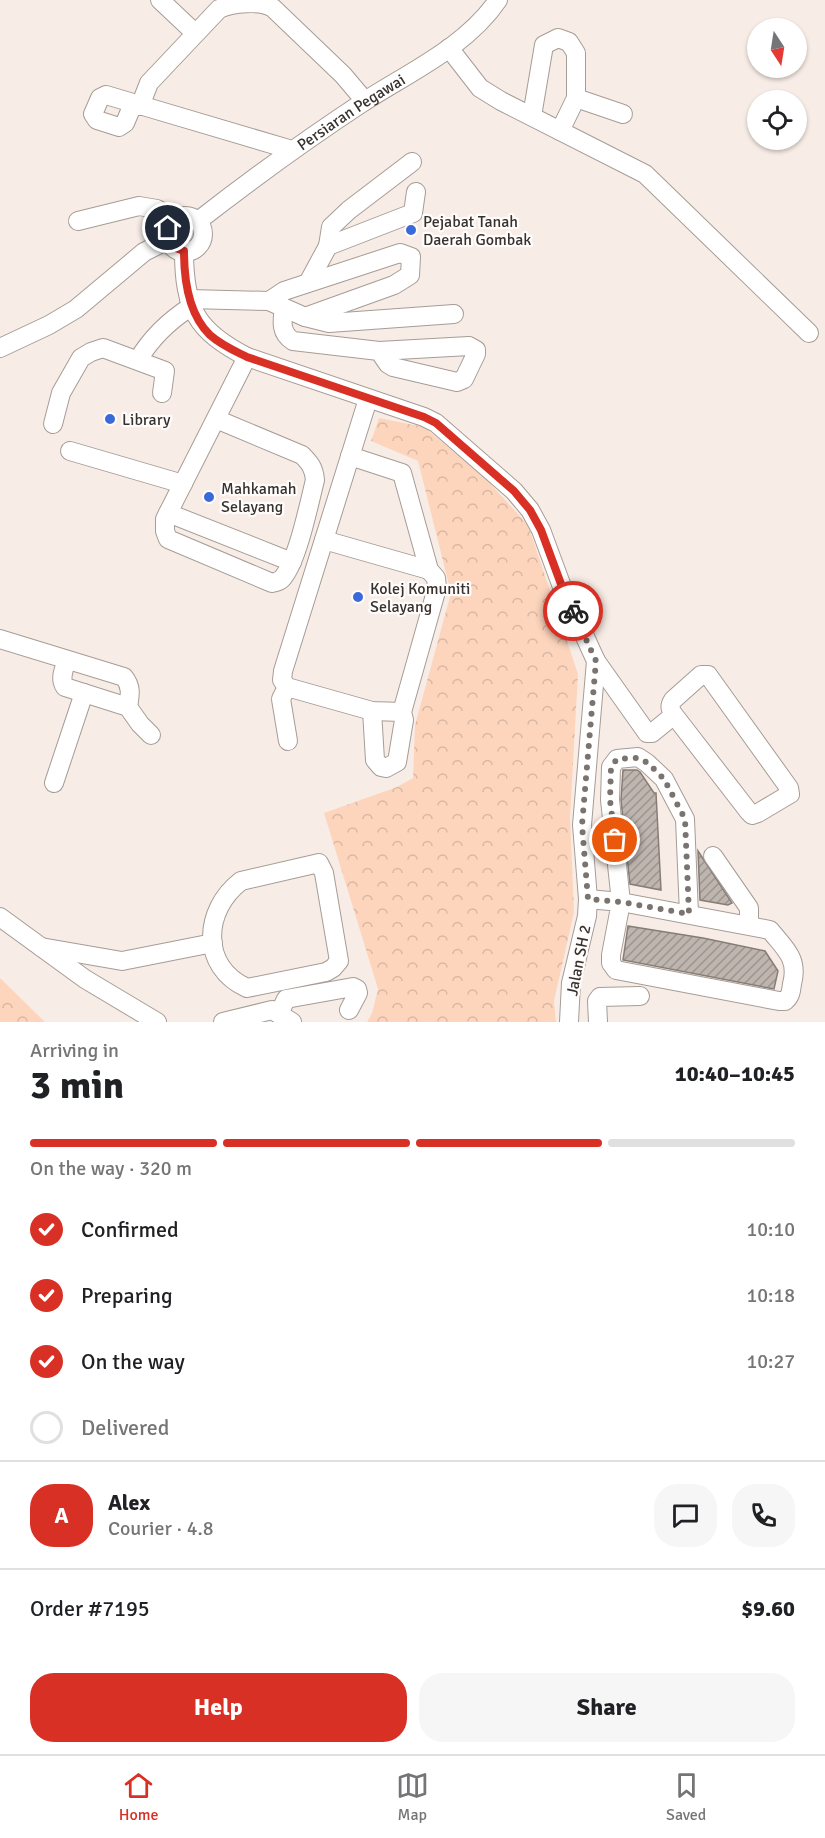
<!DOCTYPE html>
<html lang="en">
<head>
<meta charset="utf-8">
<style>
  :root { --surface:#fff; --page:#f6f6f6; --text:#202124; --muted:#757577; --line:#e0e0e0; --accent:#d93025 }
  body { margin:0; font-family:Signika,sans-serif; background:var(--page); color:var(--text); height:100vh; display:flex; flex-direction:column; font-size:22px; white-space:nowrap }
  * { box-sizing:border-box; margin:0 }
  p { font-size:20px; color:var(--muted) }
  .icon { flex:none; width:33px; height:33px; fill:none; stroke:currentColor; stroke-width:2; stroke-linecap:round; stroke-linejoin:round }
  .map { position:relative; height:1022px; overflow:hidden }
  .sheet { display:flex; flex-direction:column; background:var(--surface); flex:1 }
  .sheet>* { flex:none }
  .needle { width:39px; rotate:168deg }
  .fabs { position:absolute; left:747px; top:18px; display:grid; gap:12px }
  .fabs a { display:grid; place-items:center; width:60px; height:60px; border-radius:50%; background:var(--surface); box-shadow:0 2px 4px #0004; font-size:30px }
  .pin { position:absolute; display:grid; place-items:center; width:51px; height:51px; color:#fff; margin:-26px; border:3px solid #fff; border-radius:50%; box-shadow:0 2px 6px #0007 }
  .courier { position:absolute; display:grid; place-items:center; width:60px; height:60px; margin:-30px; border:4px solid #d93025; border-radius:50%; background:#fff; color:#222; box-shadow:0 2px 8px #0007 }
  .summary em { font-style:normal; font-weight:700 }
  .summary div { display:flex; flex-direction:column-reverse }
  .summary { display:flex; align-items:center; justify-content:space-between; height:102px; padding:0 30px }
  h1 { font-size:39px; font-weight:700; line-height:45px }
  .bar { display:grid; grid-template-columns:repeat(4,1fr); gap:9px 6px; align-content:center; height:72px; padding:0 30px }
  .bar i { height:8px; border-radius:4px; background:var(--line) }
  .bar .on { background:var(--accent) }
  .bar p { grid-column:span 4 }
  .line { display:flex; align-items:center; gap:15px; padding:0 30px; border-top:2px solid var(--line) }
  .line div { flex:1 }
  .round { display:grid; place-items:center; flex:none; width:63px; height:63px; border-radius:24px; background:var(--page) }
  ol { padding:0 30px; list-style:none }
  li { display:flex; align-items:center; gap:18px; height:66px }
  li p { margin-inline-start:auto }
  li .icon { padding:6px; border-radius:50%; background:var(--accent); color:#fff; stroke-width:4 }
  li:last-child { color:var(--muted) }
  li i { width:33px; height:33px; border:3px solid var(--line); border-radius:50% }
  .cta { display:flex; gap:12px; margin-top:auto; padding:12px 30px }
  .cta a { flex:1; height:69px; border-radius:24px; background:var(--accent); color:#fff; font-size:24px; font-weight:700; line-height:69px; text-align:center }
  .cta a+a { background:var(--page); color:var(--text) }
  .tabs { display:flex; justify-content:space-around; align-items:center; height:84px; border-top:2px solid var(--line); background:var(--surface); font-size:16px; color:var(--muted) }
  .tabs a { display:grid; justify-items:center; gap:3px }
  .tabs .on { color:var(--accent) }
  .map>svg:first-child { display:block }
  .forest { fill:url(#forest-crowns) }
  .building { fill:url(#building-hatch); stroke:#877d77; stroke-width:1.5 }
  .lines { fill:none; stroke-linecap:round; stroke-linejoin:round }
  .minor-casing { stroke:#a69c96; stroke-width:20 }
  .minor { stroke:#fff; stroke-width:18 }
  .done { stroke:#7a736f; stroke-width:6; stroke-dasharray:0 10.8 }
  .route { stroke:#d93025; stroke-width:8 }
  .poi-dot { fill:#3a6ada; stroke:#fffcfb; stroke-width:2 }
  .labels { text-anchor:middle; stroke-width:4.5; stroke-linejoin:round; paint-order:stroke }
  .street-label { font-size:16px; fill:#36322f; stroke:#fffcfb }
  .poi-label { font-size:16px; fill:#36322f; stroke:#fffcfb; text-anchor:start }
</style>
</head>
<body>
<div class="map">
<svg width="825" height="1022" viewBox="0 0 825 1022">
  <defs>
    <pattern id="forest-crowns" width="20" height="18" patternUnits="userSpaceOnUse" patternTransform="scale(1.5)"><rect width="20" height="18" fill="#fdd5bd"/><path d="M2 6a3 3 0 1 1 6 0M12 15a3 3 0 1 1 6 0" fill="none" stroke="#d9b7a3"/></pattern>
    <pattern id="building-hatch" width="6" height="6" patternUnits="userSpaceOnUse" patternTransform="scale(1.5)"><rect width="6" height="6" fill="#bfb5af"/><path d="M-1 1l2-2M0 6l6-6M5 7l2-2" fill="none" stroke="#9c948f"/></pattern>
  </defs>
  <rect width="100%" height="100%" fill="#f8ede6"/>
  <g class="forest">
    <polygon points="379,418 424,427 485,478 528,525 578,674 570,818 574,912 554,1001 556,1022 367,1022 372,1013 378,989 324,813 397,787 413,778 415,725 451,593 418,461 371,441"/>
    <polygon points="0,978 45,1022 0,1022"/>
  </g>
  <g class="building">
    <polygon points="623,770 637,770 640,772 654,793 656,793 661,890 630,884 621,800"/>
    <polygon points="698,851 732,903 728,905 700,900"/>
    <polygon points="628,926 703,938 765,951 778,971 774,989 623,960"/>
  </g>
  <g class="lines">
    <defs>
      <g id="minor">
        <polyline points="160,0 195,33"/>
        <polyline points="449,48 480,88 501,101 645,174 809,333"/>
        <polyline points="576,98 623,114"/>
        <polyline points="133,104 125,123 119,127 97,120 93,114 100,98 106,95 292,150"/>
        <path d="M 140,106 L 149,83 L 219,9 C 232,3 261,0 273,8 L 343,75 L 365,101"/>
        <polyline points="532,116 544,45 558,38 569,42 576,53 576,98 560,131"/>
        <circle cx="185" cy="234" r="18"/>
        <polyline points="78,221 139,206 157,209 175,219"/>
        <path id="s1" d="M 198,221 C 252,179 307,139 365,101 C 410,72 467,46 498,0"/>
        <polyline points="328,246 331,227 349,210 412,162"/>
        <path d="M 184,251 C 184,308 196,331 247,357 L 424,417 L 436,423 L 514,491 L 530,510 L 541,530 L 561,584 L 596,661 L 582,825 L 588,899 L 587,916 L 571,983 L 569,1022"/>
        <polyline points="308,283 328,246 413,213 416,192"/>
        <polyline points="189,299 269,301 305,317 394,285 410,275 411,257 400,253 284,291 269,301"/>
        <path d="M 284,308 C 282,321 280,333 293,341 L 379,351 L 469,346 L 476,350 L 476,354 L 464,379 L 457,382 L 393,367 L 388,364 L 379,351"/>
        <polyline points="305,317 329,323 454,314"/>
        <polyline points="0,348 49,325 76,309 144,252 168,240"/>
        <path d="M 138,360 C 151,338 170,320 192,306"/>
        <polyline points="368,399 283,671 282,680 287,687 372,711 402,712"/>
        <path d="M 216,419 L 302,455 C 310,463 314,468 315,480 C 309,504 298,558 284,576 C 281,581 277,582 272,583 L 168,539 L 165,531 L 165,519 L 247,357"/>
        <polyline points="53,424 61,393 81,358 91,352 103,348 165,371 162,393"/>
        <polyline points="70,451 183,484"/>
        <polyline points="350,456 402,473 429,570 436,578 437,588 402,712 404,720 397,762 386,768 381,767 375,760 372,711"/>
        <polyline points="168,513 292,562"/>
        <polyline points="324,540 429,570"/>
        <path d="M 0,639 L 124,677 C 132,687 130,695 128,707"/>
        <path d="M 67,660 C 64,669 59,679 65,687 L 128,707 L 140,724 L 151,735"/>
        <path d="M 596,661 L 647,733 L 652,733 L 674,715 C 670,709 669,706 673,700 L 701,675 L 708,675 L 789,788 L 790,794 L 758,813 L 752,815 L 749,812 L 674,715"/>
        <polyline points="287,687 281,699 288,741"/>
        <polyline points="54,783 84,693"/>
        <polyline points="713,856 749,908 749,924"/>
        <path d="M 319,863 L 324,873 L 339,961 L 333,968 L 326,972 L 247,988 C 200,967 203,910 241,881 Z"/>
        <path d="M 588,899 L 621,902 L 770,930 C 784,948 799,958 792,984 C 791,991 791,996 785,1001 L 779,1001 L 616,970 L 611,963 L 611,955 L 621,902 L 610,800 L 611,767 L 617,759 L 638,757 L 647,763 L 664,779 L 685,819 L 689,914"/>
        <polyline points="0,917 85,979 157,1022"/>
        <polyline points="41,947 122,961 213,943"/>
        <polyline points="279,1014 286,999 353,987 357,989 358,993 349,1010"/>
        <polyline points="223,1022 272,1010 292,1022"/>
        <polyline points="598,1022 597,1001 600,997 640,996"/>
      </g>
    </defs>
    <use href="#minor" class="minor-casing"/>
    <use href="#minor" class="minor"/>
  </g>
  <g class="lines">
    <polyline class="done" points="573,611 596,661 582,825 588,899 621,902 689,914 685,819 664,779 648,763 638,758 617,759 611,767 610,800 615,840"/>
    <path class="route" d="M 168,228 C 166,241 172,248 184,251 C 184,280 188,314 210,335 C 221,345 235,351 247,357 L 424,417 L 436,423 L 514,491 L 530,510 L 541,530 L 561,584 L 573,611"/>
  </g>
  <g class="poi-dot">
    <circle cx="411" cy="230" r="6"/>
    <circle cx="110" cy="419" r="6"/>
    <circle cx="209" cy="497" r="6"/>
    <circle cx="358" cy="597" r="6"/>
  </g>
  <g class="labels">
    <g class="street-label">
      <text dy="6" stroke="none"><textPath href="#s1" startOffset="188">Persiaran Pegawai</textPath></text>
      <text transform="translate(578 960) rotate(-79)" y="6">Jalan SH 2</text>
    </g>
    <g class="poi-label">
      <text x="423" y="227">Pejabat Tanah<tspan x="423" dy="18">Daerah Gombak</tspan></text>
      <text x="122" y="425">Library</text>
      <text x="221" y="494">Mahkamah<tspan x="221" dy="18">Selayang</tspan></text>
      <text x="370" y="594">Kolej Komuniti<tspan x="370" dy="18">Selayang</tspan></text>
    </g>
  </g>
</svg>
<div class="fabs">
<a><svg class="needle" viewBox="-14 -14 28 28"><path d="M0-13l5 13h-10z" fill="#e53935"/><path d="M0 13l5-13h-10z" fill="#757577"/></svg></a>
<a><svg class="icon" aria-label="locate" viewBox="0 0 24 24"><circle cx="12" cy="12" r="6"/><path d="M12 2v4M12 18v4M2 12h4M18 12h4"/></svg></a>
</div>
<div class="pin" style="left:615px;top:840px;background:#ea580c"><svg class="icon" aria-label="bag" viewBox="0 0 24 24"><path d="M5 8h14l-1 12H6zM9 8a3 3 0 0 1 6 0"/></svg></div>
<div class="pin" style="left:168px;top:228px;background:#1f2937"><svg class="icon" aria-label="home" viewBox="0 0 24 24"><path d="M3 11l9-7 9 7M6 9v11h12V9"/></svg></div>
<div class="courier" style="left:573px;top:611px"><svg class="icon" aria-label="bike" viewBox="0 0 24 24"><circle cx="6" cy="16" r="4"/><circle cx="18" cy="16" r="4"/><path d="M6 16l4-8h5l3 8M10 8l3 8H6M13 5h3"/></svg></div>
</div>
<section class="sheet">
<div class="summary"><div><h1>3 min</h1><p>Arriving in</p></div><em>10:40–10:45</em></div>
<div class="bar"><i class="on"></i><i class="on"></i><i class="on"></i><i></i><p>On the way · 320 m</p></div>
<ol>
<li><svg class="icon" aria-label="check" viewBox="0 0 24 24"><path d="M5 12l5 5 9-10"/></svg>Confirmed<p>10:10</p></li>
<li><svg class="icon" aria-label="check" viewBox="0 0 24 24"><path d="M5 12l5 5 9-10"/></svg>Preparing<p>10:18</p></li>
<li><svg class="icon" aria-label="check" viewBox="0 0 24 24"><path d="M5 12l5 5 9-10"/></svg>On the way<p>10:27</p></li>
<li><i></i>Delivered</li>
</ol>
<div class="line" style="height:108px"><b class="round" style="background:var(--accent);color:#fff">A</b><div><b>Alex</b><p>Courier · 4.8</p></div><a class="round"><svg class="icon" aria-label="chat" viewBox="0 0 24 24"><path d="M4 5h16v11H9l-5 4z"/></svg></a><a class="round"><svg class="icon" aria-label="phone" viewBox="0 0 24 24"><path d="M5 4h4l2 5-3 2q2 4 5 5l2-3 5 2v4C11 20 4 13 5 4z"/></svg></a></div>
<div class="line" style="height:78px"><div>Order #7195</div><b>$9.60</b></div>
<div class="cta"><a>Help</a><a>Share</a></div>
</section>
<nav class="tabs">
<a class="on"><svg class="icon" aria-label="home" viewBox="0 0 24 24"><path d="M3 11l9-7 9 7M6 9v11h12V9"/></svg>Home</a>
<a><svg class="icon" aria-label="map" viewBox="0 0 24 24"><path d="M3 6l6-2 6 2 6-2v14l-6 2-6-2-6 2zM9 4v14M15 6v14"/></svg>Map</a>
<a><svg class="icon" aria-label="saved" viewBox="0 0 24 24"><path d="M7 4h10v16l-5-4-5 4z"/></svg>Saved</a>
</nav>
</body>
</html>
